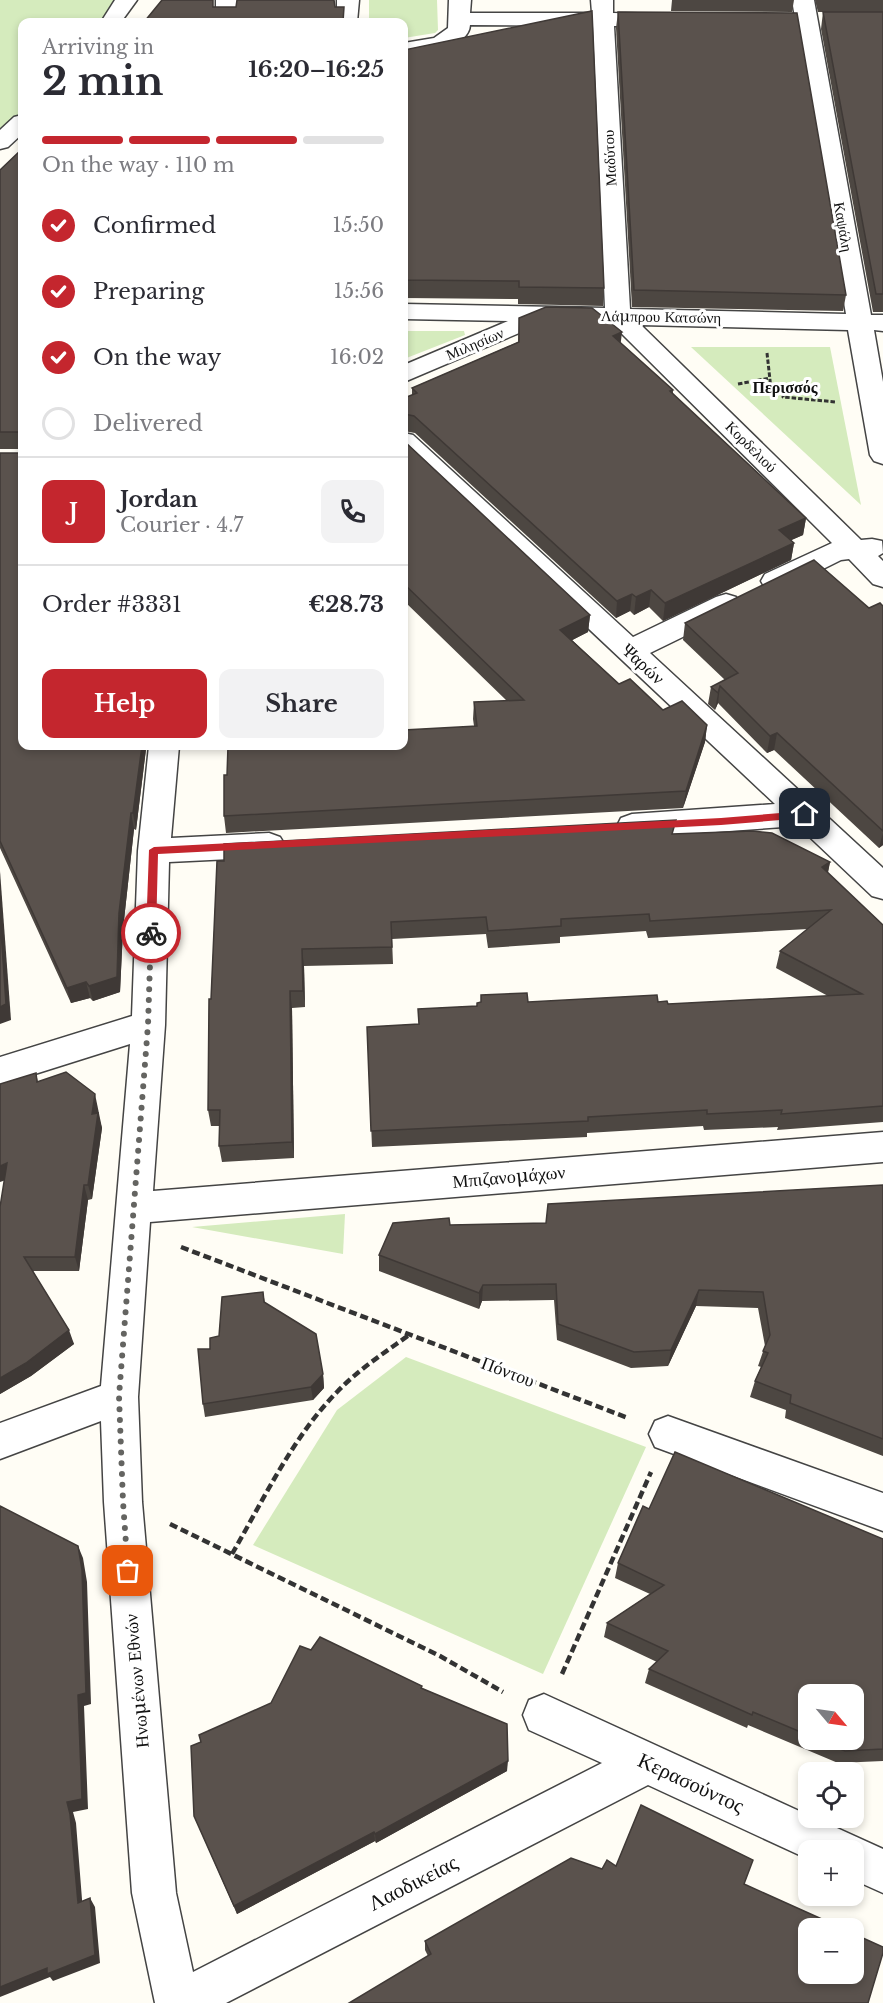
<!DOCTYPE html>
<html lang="en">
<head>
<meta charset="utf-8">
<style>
  :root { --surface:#fff; --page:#f2f2f3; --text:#2b2b33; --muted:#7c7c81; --line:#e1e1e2; --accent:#c4262e }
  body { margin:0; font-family:"Libre Baskerville",serif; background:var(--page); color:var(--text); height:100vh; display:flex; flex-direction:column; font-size:22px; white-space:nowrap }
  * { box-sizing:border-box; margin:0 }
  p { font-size:20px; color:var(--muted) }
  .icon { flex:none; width:33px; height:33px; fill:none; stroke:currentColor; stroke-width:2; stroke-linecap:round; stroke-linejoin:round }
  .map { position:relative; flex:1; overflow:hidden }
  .details { position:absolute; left:18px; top:18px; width:390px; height:732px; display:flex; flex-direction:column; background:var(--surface); border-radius:12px; box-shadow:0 3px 9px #0003 }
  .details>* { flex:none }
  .needle { width:39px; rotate:119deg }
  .buttons { position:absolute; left:798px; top:1684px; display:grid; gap:12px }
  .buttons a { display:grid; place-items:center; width:66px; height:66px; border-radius:12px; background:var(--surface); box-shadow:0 3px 9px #0003; font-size:30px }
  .pin { position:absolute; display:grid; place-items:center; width:51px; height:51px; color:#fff; margin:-26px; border-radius:12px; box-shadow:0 3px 9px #0006 }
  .courier { position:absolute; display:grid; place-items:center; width:60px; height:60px; margin:-30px; border:4px solid #c4262e; border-radius:50%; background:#fff; color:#222; box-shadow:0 2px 8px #0007 }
  .overview em { font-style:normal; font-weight:700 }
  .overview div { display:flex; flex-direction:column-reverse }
  .overview { display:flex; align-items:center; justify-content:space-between; height:102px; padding:0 24px }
  h1 { font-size:39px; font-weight:700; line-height:45px }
  .bar { display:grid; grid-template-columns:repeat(4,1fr); gap:9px 6px; align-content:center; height:72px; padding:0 24px }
  .bar i { height:8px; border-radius:4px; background:var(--line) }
  .bar .selected { background:var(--accent) }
  .bar p { grid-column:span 4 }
  .line { display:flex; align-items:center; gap:15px; padding:0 24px; border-top:2px solid var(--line) }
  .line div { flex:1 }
  .round { display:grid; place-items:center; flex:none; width:63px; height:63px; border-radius:12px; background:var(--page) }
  ol { padding:0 24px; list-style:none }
  li { display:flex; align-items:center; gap:18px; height:66px }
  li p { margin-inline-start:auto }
  li .icon { padding:6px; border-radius:50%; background:var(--accent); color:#fff; stroke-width:4 }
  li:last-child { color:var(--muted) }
  li i { width:33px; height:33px; border:3px solid var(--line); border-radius:50% }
  .action { display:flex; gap:12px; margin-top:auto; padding:12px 24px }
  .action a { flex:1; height:69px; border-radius:12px; background:var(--accent); color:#fff; font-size:24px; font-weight:700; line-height:69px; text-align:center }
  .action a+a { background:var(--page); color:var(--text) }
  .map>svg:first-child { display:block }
  .green { fill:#d5ebbd }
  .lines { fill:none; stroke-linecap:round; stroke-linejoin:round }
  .street-casing { stroke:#444; stroke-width:3 }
  .path-far1 { stroke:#333; stroke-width:3; stroke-dasharray:4.5 2; stroke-linecap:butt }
  .path { stroke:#333; stroke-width:4.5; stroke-dasharray:8 4; stroke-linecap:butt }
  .street { fill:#fff; fill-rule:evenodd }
  .wall { fill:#4d4742; fill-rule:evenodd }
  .shaded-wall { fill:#3f3936 }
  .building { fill:#5a524d; stroke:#3f3936; stroke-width:1.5 }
  .route { fill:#c4262e }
  .done { stroke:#646461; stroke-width:6; stroke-dasharray:0 10.8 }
  .labels { text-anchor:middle; stroke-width:6; stroke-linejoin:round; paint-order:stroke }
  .far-street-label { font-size:15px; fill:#111; stroke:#fff }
  .far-neighbourhood-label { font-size:16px; font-weight:bold; fill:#111; stroke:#fff }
  .street-label { font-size:18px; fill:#111; stroke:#fff }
  .near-street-label { font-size:21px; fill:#111; stroke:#fff }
</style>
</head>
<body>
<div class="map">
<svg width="883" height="2003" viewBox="0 0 883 2003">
  <rect width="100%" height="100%" fill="#fffdf5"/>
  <g class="green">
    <polygon points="0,0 126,0 111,22 22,22 22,122 0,142"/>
    <polygon points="369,0 437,0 438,30 435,33 404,38 404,22 369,22"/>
    <polygon points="404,331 464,331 465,335 404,359"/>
    <polygon points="691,347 830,347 861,505"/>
    <polygon points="345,1214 343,1254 192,1227"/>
    <polygon points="406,1357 646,1447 543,1674 253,1545 337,1410"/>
  </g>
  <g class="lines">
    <defs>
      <g id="street">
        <polygon points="115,0 137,0 121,22 101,22"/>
        <polygon points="216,0 238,0 236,22 216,22"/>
        <polygon points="337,0 359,0 357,22 337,22"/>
        <path d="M 449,0 L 471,0 L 470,13 L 592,13 L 591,0 L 613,0 L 613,13 L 663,14 L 671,15 L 674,20 L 671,25 L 663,26 L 614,26 L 630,309 L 846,314 L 792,0 L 814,0 L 871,315 L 883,315 L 883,331 L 874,330 L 883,382 L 883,464 L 874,461 L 870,455 L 848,330 L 641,325 L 861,540 L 872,539 L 882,541 L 883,553 L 878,556 L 883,561 L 883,587 L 873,584 L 849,559 L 841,560 L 785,588 L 775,591 L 765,588 L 761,581 L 765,574 L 832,543 L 612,324 L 545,322 L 404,382 L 404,365 L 508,321 L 404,319 L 404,304 L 605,308 L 593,26 L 470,25 C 469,49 421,53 404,55 L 404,43 L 434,38 L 448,28 Z"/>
        <polygon points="22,115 22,134 8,147 0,149 0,130 14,117"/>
        <polygon points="404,433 413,435 633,637 716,597 726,594 736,597 740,604 736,611 650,653 883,868 883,899 872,896 798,826 632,838 621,834 617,826 621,818 632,814 775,804 404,455"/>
        <polygon points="149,746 179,746 171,838 269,833 280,837 285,845 280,853 269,857 169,862 165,1025 153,1191 883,1132 883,1162 150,1222 138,1397 142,1502 176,1893 193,1972 602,1763 529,1730 523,1715 529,1700 544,1694 808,1815 808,1818 815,1818 883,1849 883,1893 854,1880 854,1851 808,1851 808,1859 648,1785 226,2003 155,2003 132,1893 104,1502 101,1421 0,1459 0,1423 101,1386 130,1044 0,1085 0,1057 132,1016 138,851"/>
        <polygon points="668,1416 883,1493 883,1531 655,1447 649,1434 655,1421"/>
      </g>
    </defs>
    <use href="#street" class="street-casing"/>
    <g class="path-far1">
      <polyline points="767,353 771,389 784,390 783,397 836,402"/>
      <polyline points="738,384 770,378"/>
    </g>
    <g class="path">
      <polyline points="181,1247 628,1418"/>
      <polyline points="170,1524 440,1656 503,1692"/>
      <path d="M 232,1554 C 264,1499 292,1438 337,1392 C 358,1370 384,1353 409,1335"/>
      <polyline points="562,1674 651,1472"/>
    </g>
    <use href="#street" class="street"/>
  </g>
  <g class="wall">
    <polygon points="672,0 794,0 792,12 671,11"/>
    <polygon points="815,0 883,0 883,312 873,312 821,29 823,12 851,12 818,12"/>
    <polygon points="618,12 846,295 843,311 632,307 616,28"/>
    <polygon points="404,50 604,288 603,306 518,304 518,299 404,298"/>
    <polygon points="22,149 22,746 146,749 136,830 134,829 123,929 120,992 93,1001 90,998 71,1003 0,848 0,453 20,453 20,449 0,449 0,170"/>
    <polygon points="519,318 621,343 673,390 673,394 806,518 803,535 791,540 794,543 791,560 663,621 649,607 634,615 630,611 616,618 415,433 404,431 404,398 412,395 412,388 518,342"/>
    <polygon points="404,441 590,615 588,632 572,640 619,684 663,710 707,725 705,742 683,808 226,833 224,816 227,775 474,726 473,719 474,702 507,701 404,601"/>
    <polygon points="883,606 883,845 879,848 774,750 767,753 718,703 715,710 708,704 711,687 725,680 683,640 685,623 869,608"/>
    <polygon points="674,834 830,862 828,873 883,925 883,1122 777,1130 778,1127 704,1130 703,1126 587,1133 587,1137 372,1147 367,1027 419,1024 418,1009 476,1006 481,1002 481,995 528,1002 658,1002 668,1004 828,996 776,968 780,951 808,929 648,938 646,931 560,937 560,943 488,948 486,934 392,939 393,964 304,966 305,1007 292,1008 294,1158 222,1162 219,1146 220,1126 211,1126 208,1110 211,999 217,861"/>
    <polygon points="36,1073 38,1082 98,1109 98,1114 102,1128 92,1199 88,1200 79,1271 33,1271 74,1344 31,1376 0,1394 0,1207"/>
    <polygon points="883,1185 883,1456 785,1418 786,1410 750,1397 755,1381 761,1367 758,1366 765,1346 758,1308 696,1306 668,1366 631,1368 557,1340 554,1300 482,1301 479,1309 379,1271 379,1255 450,1225 546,1223"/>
    <polygon points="263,1292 265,1303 323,1374 324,1388 313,1400 205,1417 203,1404 210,1349 219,1336"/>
    <path d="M 649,1509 L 883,1539 L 883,1761 L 838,1763 L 748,1725 L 747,1728 L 645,1683 L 649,1669 L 657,1662 L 604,1637 L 607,1623 L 650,1594 L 615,1578 L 618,1563 ZM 808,1695 L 854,1740 L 808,1740 Z"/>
    <polygon points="422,1688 507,1771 376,1843 375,1841 237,1914 194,1816"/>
    <polygon points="753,1860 428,1956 425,1950 425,1941 602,1869 616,1866"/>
  </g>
  <g class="shaded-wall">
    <polygon points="622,332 620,349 613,336"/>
    <polygon points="806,518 803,535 776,547 779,530"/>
    <polygon points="794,543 791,560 663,621 665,603"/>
    <polygon points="651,590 649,607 634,615 636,597"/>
    <polygon points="632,594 630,611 616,618 617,601"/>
    <polygon points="590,615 588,632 559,647 560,630"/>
    <polygon points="720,686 718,703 715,710 718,693"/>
    <polygon points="707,725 705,742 683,808 686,791"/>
    <polygon points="777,733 774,750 767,753 770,736"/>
    <polygon points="142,746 146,746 146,749 136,830 133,813"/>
    <polygon points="131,813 134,829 123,929 120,992 93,1001 89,986 119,913"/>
    <polygon points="883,833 883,845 879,848"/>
    <polygon points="830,862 826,880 822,867"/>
    <polygon points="0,871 11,1020 0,1024"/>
    <polygon points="302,949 304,966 305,1007 303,991"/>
    <polygon points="86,982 90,998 71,1003 67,988"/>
    <polygon points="290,991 292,1008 294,1158 292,1142"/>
    <polygon points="95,1094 102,1128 92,1199 88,1185 92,1114"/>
    <polygon points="7,1163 12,1178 0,1182 0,1166"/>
    <polygon points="84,1185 88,1200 79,1271 75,1257"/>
    <polygon points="483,1285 482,1301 479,1309 479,1293"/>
    <polygon points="699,1290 696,1306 668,1366 671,1350"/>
    <polygon points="69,1330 74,1344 31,1376 0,1394 0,1378"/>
    <polygon points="323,1374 324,1388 313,1400 311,1387"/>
    <polygon points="78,1546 83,1558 87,1582 91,1704 84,1706 88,1809 73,1812 76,1823 83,1912 78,1903 67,1802"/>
    <polygon points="508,1761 507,1771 376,1843 375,1834"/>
    <polygon points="374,1832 375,1841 237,1914 234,1906"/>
    <polygon points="90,1898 95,1907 100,1963 53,1981 50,1977 0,1997 0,1987"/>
  </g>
  <g class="building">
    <polygon points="162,0 213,0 213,7 236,7 237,0 334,0 335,7 344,7 343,22 144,22"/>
    <polygon points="592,11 604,288 519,287 519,281 404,280 404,50"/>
    <polygon points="618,12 797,13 846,295 634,290"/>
    <polygon points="823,12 883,12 883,294 876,294"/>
    <polygon points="22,149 22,746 142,746 133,813 131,813 119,913 117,977 89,986 86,982 67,988 0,841 0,453 20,453 20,432 0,432 0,170"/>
    <polygon points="546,307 592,308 622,332 613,336 673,390 670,391 806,518 779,530 794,543 665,603 651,590 636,597 632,594 617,601 414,416 404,414 404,398 417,393 412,388 519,342 519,318"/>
    <polygon points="404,441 590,615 560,630 619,684 630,679 663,710 682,701 707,725 686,791 224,816 224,775 227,775 228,746 404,746 404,730 477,726 474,702 524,700 404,584"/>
    <polygon points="814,560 869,608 880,603 883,606 883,831 777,733 770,736 720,686 718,693 711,687 738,673 685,623"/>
    <polygon points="676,820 672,834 753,831 772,833 830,862 822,867 883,925 883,1106 781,1114 782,1110 707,1114 707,1110 588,1117 588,1121 371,1131 367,1027 419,1024 418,1009 477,1006 477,1003 481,1002 481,995 527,993 528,1002 657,995 658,1002 667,1001 668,1004 862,994 780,951 831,910 650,921 649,914 561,919 561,926 488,931 486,917 391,922 392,947 302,949 303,991 290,991 292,1142 219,1146 220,1110 208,1110 209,999 211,999 217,861 224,861 224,844"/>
    <polygon points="0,916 6,1004 0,1007"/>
    <polygon points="66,1072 95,1094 92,1114 98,1113 88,1185 84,1185 75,1257 24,1257 69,1330 26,1363 0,1378 0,1207 7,1163 0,1166 0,1084 36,1073 37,1082"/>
    <polygon points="883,1185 883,1439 790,1403 791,1395 755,1381 768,1353 763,1351 770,1335 763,1292 699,1290 671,1350 634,1352 558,1324 556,1284 483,1285 479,1293 379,1255 393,1223 449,1218 450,1225 546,1223 548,1204"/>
    <polygon points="263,1292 264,1302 316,1334 323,1374 311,1387 203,1404 198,1349 210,1349 210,1338 219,1336 222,1297"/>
    <polygon points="675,1452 883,1539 883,1749 845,1751 819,1740 854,1740 854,1695 808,1695 808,1735 753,1712 752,1715 649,1669 668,1651 607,1623 664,1585 618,1563 643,1506 649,1509"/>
    <polygon points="0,1506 78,1546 82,1570 86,1693 78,1695 82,1799 67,1802 70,1814 78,1903 90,1898 95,1955 47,1974 47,1968 0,1987"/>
    <polygon points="320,1637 422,1686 421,1688 507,1724 508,1761 375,1834 374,1832 234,1906 194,1816 191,1746 201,1742 199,1735 271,1703 300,1646 311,1650"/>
    <polygon points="641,1805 753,1860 744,1884 844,1929 808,1929 808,1974 854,1974 854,1934 883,1947 883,1953 868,2003 349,2003 431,1954 425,1941 571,1858 602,1869 607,1860 616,1866"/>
  </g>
  <polygon class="route" points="805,811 809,814 805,818 721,825 158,854 156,933 151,937 146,933 149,850 154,847 721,818"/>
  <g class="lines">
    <polyline class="done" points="128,1571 123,1502 119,1396 148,1025 151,933"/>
  </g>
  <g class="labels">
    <g class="far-street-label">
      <text transform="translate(610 158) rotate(-93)" y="5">Μαδύτου</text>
      <text transform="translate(843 227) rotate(80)" y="5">Καψάλη</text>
      <text transform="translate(661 317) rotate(1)" y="5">Λάμπρου Κατσώνη</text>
      <text transform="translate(475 344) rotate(-23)" y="5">Μιλησίων</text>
      <text transform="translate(751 447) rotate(45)" y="5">Κορδελιού</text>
    </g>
    <g class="far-neighbourhood-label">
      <text x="785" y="393">Περισσός</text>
    </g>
    <g class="street-label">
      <text transform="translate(643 664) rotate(43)" y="6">Ψαρών</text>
      <text transform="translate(509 1177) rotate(-5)" y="6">Μπιζανομάχων</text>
      <text transform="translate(508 1372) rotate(21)" y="6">Πόντου</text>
      <text transform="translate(137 1681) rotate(-95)" y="6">Ηνωμένων Εθνών</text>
    </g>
    <g class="near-street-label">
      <text transform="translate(691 1783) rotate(25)" y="7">Κερασούντος</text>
      <text transform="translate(413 1883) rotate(-27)" y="7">Λαοδικείας</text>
    </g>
  </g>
</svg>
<div class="buttons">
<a><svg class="needle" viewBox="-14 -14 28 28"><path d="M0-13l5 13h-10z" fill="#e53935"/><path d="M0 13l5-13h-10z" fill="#7c7c81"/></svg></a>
<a><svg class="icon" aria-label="locate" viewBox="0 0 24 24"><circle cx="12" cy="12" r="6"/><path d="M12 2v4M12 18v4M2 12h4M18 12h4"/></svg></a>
<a>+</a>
<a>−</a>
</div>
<div class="pin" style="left:128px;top:1571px;background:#ea580c"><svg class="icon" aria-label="bag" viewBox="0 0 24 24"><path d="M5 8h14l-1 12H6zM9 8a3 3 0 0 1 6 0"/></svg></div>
<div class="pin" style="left:805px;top:814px;background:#1f2937"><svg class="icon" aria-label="home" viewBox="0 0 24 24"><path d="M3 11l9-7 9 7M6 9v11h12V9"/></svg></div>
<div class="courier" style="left:151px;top:933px"><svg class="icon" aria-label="bike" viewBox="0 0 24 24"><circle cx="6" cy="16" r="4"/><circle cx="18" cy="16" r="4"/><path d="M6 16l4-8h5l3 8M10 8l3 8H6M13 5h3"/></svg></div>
<section class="details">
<div class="overview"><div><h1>2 min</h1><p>Arriving in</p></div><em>16:20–16:25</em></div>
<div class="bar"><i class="selected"></i><i class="selected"></i><i class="selected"></i><i></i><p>On the way · 110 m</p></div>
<ol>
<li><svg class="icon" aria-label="check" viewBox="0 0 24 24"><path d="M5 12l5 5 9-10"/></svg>Confirmed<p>15:50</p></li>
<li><svg class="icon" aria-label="check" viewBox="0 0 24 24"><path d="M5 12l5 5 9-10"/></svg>Preparing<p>15:56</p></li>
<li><svg class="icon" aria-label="check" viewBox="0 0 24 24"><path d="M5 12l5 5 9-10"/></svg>On the way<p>16:02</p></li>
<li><i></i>Delivered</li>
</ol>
<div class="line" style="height:108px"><b class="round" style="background:var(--accent);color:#fff">J</b><div><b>Jordan</b><p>Courier · 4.7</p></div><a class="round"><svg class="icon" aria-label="phone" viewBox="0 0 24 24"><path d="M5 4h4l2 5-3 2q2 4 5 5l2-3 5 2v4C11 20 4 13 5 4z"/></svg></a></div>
<div class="line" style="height:78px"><div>Order #3331</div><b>€28.73</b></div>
<div class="action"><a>Help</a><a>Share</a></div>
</section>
</div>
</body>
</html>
